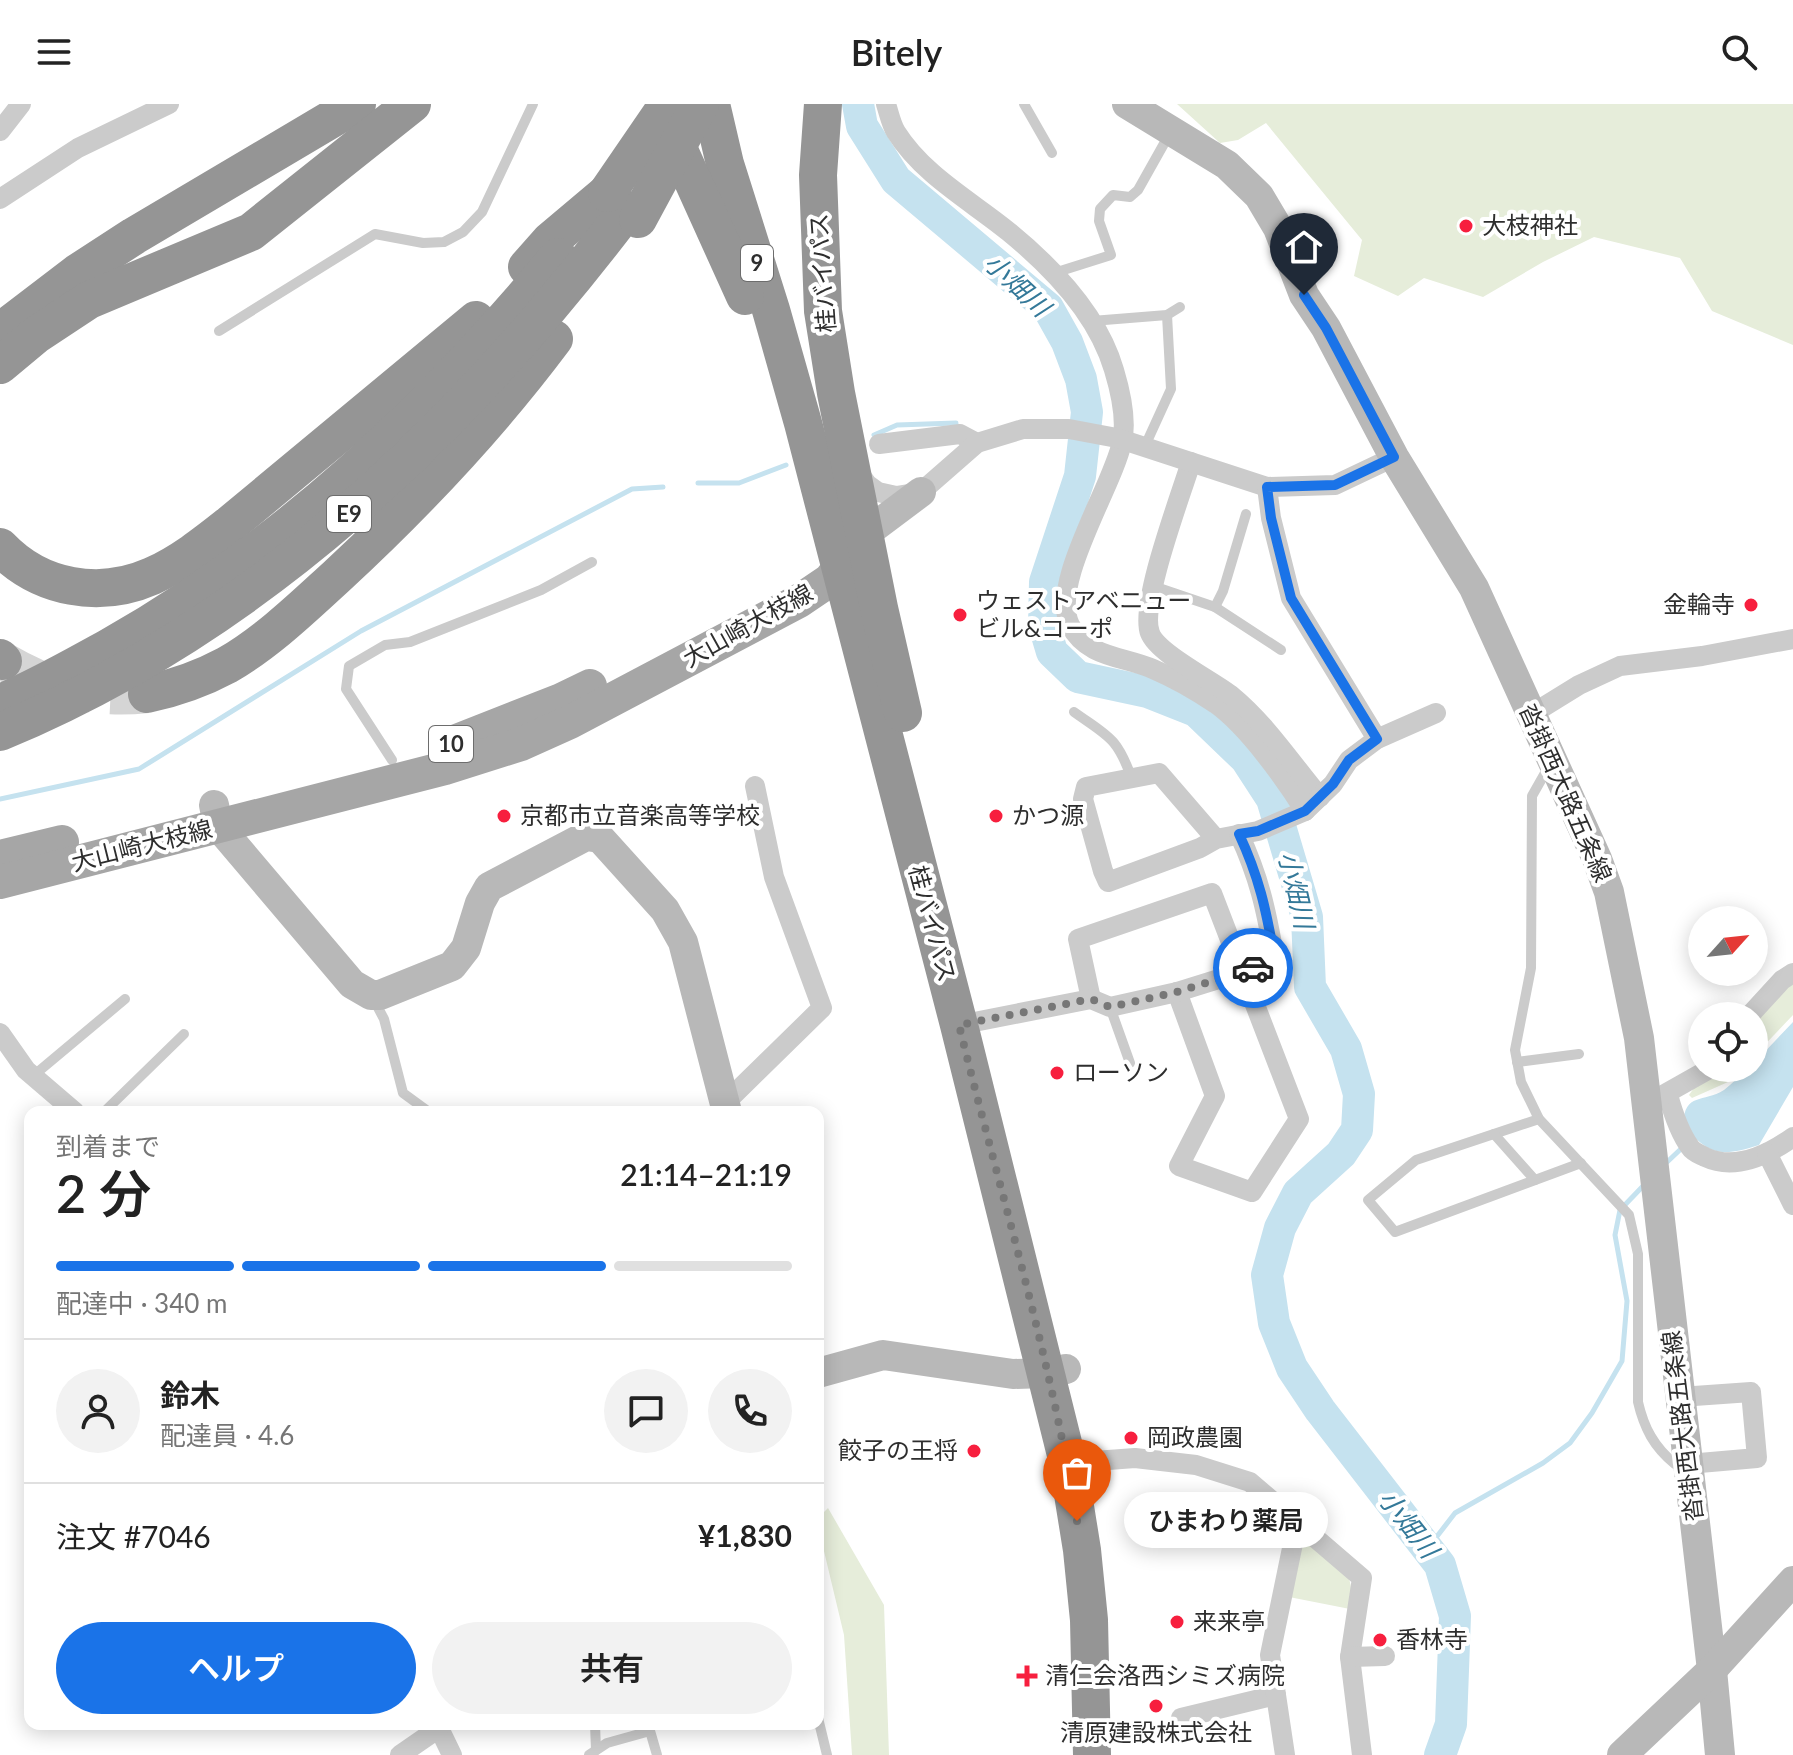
<!DOCTYPE html>
<html lang="ja">
<head>
<meta charset="utf-8">
<style>
  :root { --surface:#fff; --page:#f2f2f2; --text:#222; --muted:#767676; --line:#e0e0e0; --accent:#1a73e8 }
  body { margin:0; font-family:Lato,"Noto Sans JP",sans-serif; background:var(--page); color:var(--text); height:100vh; display:flex; flex-direction:column; font-size:30px; white-space:nowrap }
  * { box-sizing:border-box; margin:0 }
  p { font-size:26px; color:var(--muted) }
  .icon { flex:none; width:44px; height:44px; fill:none; stroke:currentColor; stroke-width:2; stroke-linecap:round; stroke-linejoin:round }
  .map { position:relative; flex:1; overflow:hidden }
  .sheet { position:absolute; left:24px; top:1002px; width:800px; height:624px; display:flex; flex-direction:column; background:var(--surface); border-radius:16px; box-shadow:0 4px 20px #0003 }
  .sheet>* { flex:none }
  .needle { width:52px; rotate:63deg }
  .fabs { position:absolute; left:1688px; top:802px; display:grid; gap:16px }
  .fabs a { display:grid; place-items:center; width:80px; height:80px; border-radius:50%; background:var(--surface); box-shadow:0 4px 20px #0003; font-size:40px }
  .pin { position:absolute; display:grid; place-items:center; width:68px; height:68px; color:#fff; margin:-82px -34px; border-radius:50% 50% 50% 0; rotate:-45deg; box-shadow:0 0 8px #0007 }
  .pin .icon { rotate:45deg }
  .courier { position:absolute; display:grid; place-items:center; width:80px; height:80px; margin:-40px; border:6px solid #1a73e8; border-radius:50%; background:#fff; color:#222; box-shadow:0 2px 10px #0007 }
  .bubble { position:absolute; height:56px; border-radius:28px; background:var(--surface); box-shadow:0 4px 20px #0003; font-size:26px; font-weight:600; line-height:56px; text-align:center }
  .head em { font-style:normal; font-weight:600 }
  .head div { display:flex; flex-direction:column-reverse }
  .head { display:flex; align-items:center; justify-content:space-between; height:136px; padding:0 32px }
  h1 { font-size:52px; font-weight:600; line-height:60px }
  .bar { display:grid; grid-template-columns:repeat(4,1fr); gap:12px 8px; align-content:center; height:96px; padding:0 32px }
  .bar i { height:10px; border-radius:6px; background:var(--line) }
  .bar .current { background:var(--accent) }
  .bar p { grid-column:span 4 }
  .line { display:flex; align-items:center; gap:20px; padding:0 32px; border-top:2px solid var(--line) }
  .line div { flex:1 }
  .round { display:grid; place-items:center; flex:none; width:84px; height:84px; border-radius:42px; background:var(--page) }
  .cta { display:flex; gap:16px; margin-top:auto; padding:16px 32px }
  .cta a { flex:1; height:92px; border-radius:48px; background:var(--accent); color:#fff; font-size:32px; font-weight:600; line-height:92px; text-align:center }
  .cta a+a { background:var(--page); color:var(--text) }
  header { display:flex; justify-content:space-between; align-items:center; height:104px; padding:0 32px; background:var(--surface); font-size:36px; font-weight:600 }
  .map>svg:first-child { display:block }
  .green { fill:#e6edda }
  .water { fill:#c5e2ef }
  .lines { fill:none; stroke-linecap:round; stroke-linejoin:round }
  .stream { stroke:#c5e2ef; stroke-width:5 }
  .river { stroke:#c5e2ef; stroke-width:32 }
  .highway-tunnel { stroke:#d5d5d5; stroke-width:38; stroke-dasharray:38 19; stroke-linecap:butt }
  .lane { stroke:#cbcbcb; stroke-width:10 }
  .street { stroke:#cbcbcb; stroke-width:20 }
  .secondary { stroke:#b8b8b8; stroke-width:30 }
  .primary { stroke:#a6a6a6; stroke-width:34 }
  .highway { stroke:#959595; stroke-width:38 }
  .highway-bridge { stroke:#959595; stroke-width:38 }
  .done { stroke:#777; stroke-width:8; stroke-dasharray:0 14.4 }
  .route { stroke:#1a73e8; stroke-width:10 }
  .poi-dot { fill:#f71f3e; stroke:#fff; stroke-width:3 }
  .labels { text-anchor:middle; stroke-width:8; stroke-linejoin:round; paint-order:stroke }
  .shield { fill:#fff; stroke:#6d6d6d; stroke-width:2 }
  .shield-label { font-size:22px; font-weight:bold; fill:#2e2e2e }
  .poi-label { font-size:24px; fill:#2e2e2e; stroke:#fff; text-anchor:start }
  .street-label { font-size:24px; fill:#2e2e2e; stroke:#fff }
  .water-label { font-size:26px; font-style:italic; fill:#347999; stroke:#fff }
</style>
</head>
<body>
<header><svg class="icon" aria-label="menu" viewBox="0 0 24 24"><path d="M4 6h16M4 12h16M4 18h16"/></svg>Bitely<svg class="icon" aria-label="search" viewBox="0 0 24 24"><circle cx="10" cy="10" r="6"/><path d="M15 15l6 6"/></svg></header>
<div class="map">
<svg width="1793" height="1651" viewBox="0 0 1793 1651">
  <rect width="100%" height="100%" fill="#fff"/>
  <g class="green">
    <polygon points="1177,0 1793,0 1793,241 1712,207 1680,154 1594,133 1543,158 1483,193 1424,174 1398,192 1354,172 1362,136 1266,19 1238,36 1220,39"/>
    <polygon points="1793,877 1793,911 1754,952 1754,922 1763,908"/>
    <polygon points="1724,964 1743,964 1728,978 1692,994 1689,991 1694,984"/>
    <polygon points="828,1404 884,1501 889,1651 852,1651 844,1531 818,1422 818,1414"/>
    <path d="M 1311,1441 C 1341,1464 1356,1464 1350,1505 L 1289,1493 L 1298,1445 Z"/>
  </g>
  <path class="water" d="M 1793,918 L 1793,983 L 1759,1041 C 1722,1053 1708,1052 1683,1020 C 1685,988 1703,999 1724,986 C 1732,980 1740,971 1748,964 L 1754,964 L 1754,959 Z"/>
  <g class="lines">
    <g class="stream">
      <polyline points="874,331 897,321 956,319"/>
      <polyline points="698,379 739,379 786,361"/>
      <polyline points="0,695 139,665 361,527 632,385 663,383"/>
      <polyline points="1665,1060 1684,1042"/>
      <polyline points="1428,1444 1455,1409 1543,1359 1570,1339 1592,1309 1622,1257 1627,1197 1615,1131 1620,1106 1644,1081"/>
    </g>
    <polyline class="river" points="858,0 862,22 896,76 1048,204 1067,238 1081,275 1087,308 1080,372 1045,478 1044,521 1052,548 1078,573 1148,588 1196,607 1246,655 1272,695 1307,813 1310,883 1346,945 1359,990 1357,1026 1341,1050 1298,1089 1280,1124 1267,1171 1274,1219 1292,1264 1320,1306 1440,1461 1455,1512 1451,1620 1440,1651"/>
    <path class="highway-tunnel" d="M 3,557 C 49,584 94,596 147,590"/>
    <g class="lane">
      <polyline points="1024,0 1052,49"/>
      <polyline points="1054,169 1111,151 1099,117 1100,105 1113,91 1130,93 1138,86 1170,29"/>
      <polyline points="1092,217 1167,211 1180,203"/>
      <polyline points="219,227 375,130 423,139 444,138 463,128 482,108 533,0"/>
      <polyline points="1145,342 1171,285 1167,211"/>
      <polyline points="1153,482 1215,503 1281,546"/>
      <polyline points="1215,503 1223,487 1246,410"/>
      <path d="M 1074,608 C 1109,633 1117,633 1132,675"/>
      <polyline points="392,656 346,585 349,562 385,541 410,538 541,486 592,458"/>
      <path d="M 1549,662 L 1532,692 L 1531,864 L 1515,946 L 1521,978 L 1539,1015 L 1629,1111 L 1638,1150 L 1638,1298 C 1644,1324 1654,1343 1675,1360 L 1686,1360"/>
      <polyline points="374,896 384,915 403,989 429,1008"/>
      <polyline points="1110,903 1130,959"/>
      <polyline points="1517,958 1579,950"/>
      <polyline points="33,972 125,895"/>
      <polyline points="104,1008 184,930"/>
      <polyline points="1539,1015 1416,1056 1368,1096 1395,1128 1581,1059"/>
      <polyline points="1494,1030 1535,1076"/>
      <polyline points="818,1614 827,1651"/>
      <polyline points="595,1620 596,1646"/>
      <polyline points="648,1620 657,1651"/>
      <polyline points="589,1651 607,1639 650,1627"/>
    </g>
    <g class="street">
      <path d="M 886,0 C 889,9 891,20 896,28 C 923,71 971,97 1009,128 C 1053,164 1098,211 1114,266 C 1120,286 1127,317 1122,338 C 1113,382 1049,480 1070,521 C 1087,554 1123,552 1153,565 C 1174,574 1197,587 1216,600 C 1248,623 1284,674 1305,707"/>
      <polyline points="0,27 21,0"/>
      <polyline points="0,95 78,44 169,0"/>
      <polyline points="879,340 960,330 977,339"/>
      <path d="M 1191,358 C 1181,391 1139,501 1150,529 C 1157,549 1213,577 1232,592 C 1266,620 1292,660 1320,693"/>
      <polyline points="856,365 867,380 878,388 896,392 921,388 977,339 1023,325 1069,325 1117,334 1267,383 1335,381 1394,353"/>
      <polyline points="1267,383 1271,414 1291,494 1377,635"/>
      <polyline points="1532,610 1579,581 1620,562 1702,552 1793,535"/>
      <polyline points="1216,735 1159,669 1086,683 1083,695 1103,767 1108,778 1200,744 1216,735 1258,727 1305,707 1333,680 1349,656 1377,635 1436,609"/>
      <polyline points="1091,895 1078,835 1212,789 1299,1015 1252,1088 1179,1062 1215,992 1177,888"/>
      <polyline points="1749,912 1782,876 1793,869"/>
      <path d="M 959,921 L 1091,895 L 1110,903 L 1177,888 L 1267,860 L 1274,851 C 1266,805 1259,773 1239,730"/>
      <polyline points="0,929 26,966 75,1008"/>
      <path d="M 1668,991 C 1673,1009 1679,1028 1690,1043 C 1693,1048 1699,1050 1705,1053 C 1735,1067 1768,1051 1793,1033"/>
      <polyline points="1656,995 1711,964"/>
      <polyline points="725,999 822,904 774,773 755,682"/>
      <polyline points="1767,1049 1793,1101"/>
      <polyline points="1680,1293 1751,1288 1757,1354 1688,1360"/>
      <polyline points="1068,1359 1135,1354 1196,1361 1250,1378 1362,1474 1350,1553 1362,1651"/>
      <polyline points="1350,1553 1385,1552"/>
      <polyline points="1181,1614 1276,1591"/>
      <polyline points="437,1620 452,1651"/>
      <polyline points="400,1651 439,1624"/>
      <polyline points="1285,1651 1270,1551 1297,1420"/>
    </g>
    <g class="secondary">
      <polyline points="1127,0 1227,61 1259,92 1278,124 1304,191 1326,224 1394,353 1474,484 1597,755 1609,788 1639,934 1712,1566 1720,1651"/>
      <polyline points="865,430 921,388"/>
      <polyline points="214,701 218,722 352,880 371,891 380,891 452,862 466,844 480,799 489,783 586,732 600,734 665,806 683,838 727,1008"/>
      <polyline points="818,1269 883,1251 1013,1270 1047,1269 1066,1265"/>
      <polyline points="1622,1651 1712,1566 1793,1477"/>
    </g>
    <g class="primary">
      <polyline points="454,638 561,596 590,582"/>
      <polyline points="0,753 62,738"/>
      <polyline points="0,778 445,664 521,640 570,618 799,497 830,476 855,444"/>
    </g>
    <g class="highway">
      <polyline points="711,0 725,60 771,206 803,319 959,921 1068,1359 1082,1446 1089,1516 1092,1651"/>
      <polyline points="823,0 818,71 823,207 836,289 879,504 903,609"/>
      <polyline points="663,21 678,44 745,192"/>
      <polyline points="527,163 550,137 607,89"/>
      <polyline points="5,224 77,169 134,132 357,0"/>
      <polyline points="0,261 36,231 89,196 251,128 412,0"/>
      <path d="M 0,443 C 40,485 100,495 152,472 C 181,459 205,440 229,421 L 476,216"/>
      <polyline points="0,554 3,557"/>
      <path d="M 147,590 C 175,584 201,575 227,561 C 267,538 302,504 336,473 C 415,400 489,322 554,235"/>
      <path d="M 0,599 C 37,584 73,563 108,544 C 284,445 430,307 558,153"/>
      <path d="M 0,628 C 258,521 461,325 627,106"/>
    </g>
    <g class="highway-bridge">
      <polyline points="607,89 668,0"/>
      <polyline points="638,115 700,0"/>
    </g>
  </g>
  <g class="lines">
    <path class="done" d="M 1077,1417 C 1050,1249 999,1085 959,921 L 1091,895 L 1110,903 L 1177,888 L 1253,864"/>
    <path class="route" d="M 1253,864 L 1267,860 L 1274,851 C 1266,805 1259,773 1239,730 L 1258,727 L 1305,707 L 1333,680 L 1349,656 L 1377,635 L 1291,494 L 1271,414 L 1267,383 L 1335,381 L 1394,353 L 1326,224 L 1304,191"/>
  </g>
  <g class="poi-dot">
    <circle cx="1466" cy="122" r="8"/>
    <circle cx="1751" cy="501" r="8"/>
    <circle cx="960" cy="511" r="8"/>
    <circle cx="504" cy="712" r="8"/>
    <circle cx="996" cy="712" r="8"/>
    <circle cx="1057" cy="969" r="8"/>
    <circle cx="1131" cy="1334" r="8"/>
    <circle cx="974" cy="1347" r="8"/>
    <circle cx="1177" cy="1518" r="8"/>
    <circle cx="1380" cy="1536" r="8"/>
    <path d="M1023 1560h8v8h8v8h-8v8h-8v-8h-8v-8h8z"/>
    <circle cx="1156" cy="1602" r="8"/>
  </g>
  <g class="labels">
    <g class="shield">
      <rect x="741" y="141" width="32" height="36" rx="6"/>
      <rect x="327" y="392" width="44" height="36" rx="6"/>
      <rect x="429" y="622" width="44" height="36" rx="6"/>
    </g>
    <g class="shield-label">
      <text x="757" y="167">9</text>
      <text x="349" y="418">E9</text>
      <text x="451" y="648">10</text>
    </g>
    <g class="poi-label">
      <text x="1482" y="130">大枝神社</text>
      <text x="976" y="505">ウェストアベニュー<tspan x="976" dy="28">ビル&amp;コーポ</tspan></text>
      <text x="1735" y="509" text-anchor="end">金輪寺</text>
      <text x="520" y="720">京都市立音楽高等学校</text>
      <text x="1012" y="720">かつ源</text>
      <text x="1073" y="977">ローソン</text>
      <text x="1147" y="1342">岡政農園</text>
      <text x="958" y="1355" text-anchor="end">餃子の王将</text>
      <text x="1193" y="1526">来来亭</text>
      <text x="1396" y="1544">香林寺</text>
      <text x="1045" y="1580">清仁会洛西シミズ病院</text>
      <text x="1156" y="1637" text-anchor="middle">清原建設株式会社</text>
    </g>
    <g class="street-label">
      <text transform="translate(823 169) rotate(-94)" y="8">桂バイパス</text>
      <text transform="translate(748 522) rotate(-29)" y="8">大山崎大枝線</text>
      <text transform="translate(1565 689) rotate(66)" y="8">沓掛西大路五条線</text>
      <text transform="translate(142 742) rotate(-14)" y="8">大山崎大枝線</text>
      <text transform="translate(932 820) rotate(75)" y="8">桂バイパス</text>
      <text transform="translate(1683 1322) rotate(-97)" y="8">沓掛西大路五条線</text>
    </g>
    <g class="water-label">
      <text transform="translate(1017 181) rotate(43)" y="9">小畑川</text>
      <text transform="translate(1296 786) rotate(77)" y="9">小畑川</text>
      <text transform="translate(1408 1420) rotate(52)" y="9">小畑川</text>
    </g>
  </g>
</svg>
<div class="fabs">
<a><svg class="needle" viewBox="-14 -14 28 28"><path d="M0-13l5 13h-10z" fill="#e53935"/><path d="M0 13l5-13h-10z" fill="#767676"/></svg></a>
<a><svg class="icon" aria-label="locate" viewBox="0 0 24 24"><circle cx="12" cy="12" r="6"/><path d="M12 2v4M12 18v4M2 12h4M18 12h4"/></svg></a>
</div>
<div class="pin" style="left:1077px;top:1417px;background:#ea580c"><svg class="icon" aria-label="bag" viewBox="0 0 24 24"><path d="M5 8h14l-1 12H6zM9 8a3 3 0 0 1 6 0"/></svg></div>
<div class="pin" style="left:1304px;top:191px;background:#1f2937"><svg class="icon" aria-label="home" viewBox="0 0 24 24"><path d="M3 11l9-7 9 7M6 9v11h12V9"/></svg></div>
<div class="courier" style="left:1253px;top:864px"><svg class="icon" aria-label="car" viewBox="0 0 24 24"><path d="M5 17H2v-5l4-1 3-4h7l3 4 3 1v5h-3M9 17h6M6 11h13"/><circle cx="7" cy="17" r="2"/><circle cx="17" cy="17" r="2"/></svg></div>
<div class="bubble" style="left:1124px;top:1388px;width:204px">ひまわり薬局</div>
<section class="sheet">
<div class="head"><div><h1>2 分</h1><p>到着まで</p></div><em>21:14–21:19</em></div>
<div class="bar"><i class="current"></i><i class="current"></i><i class="current"></i><i></i><p>配達中 · 340 m</p></div>
<div class="line" style="height:144px"><a class="round"><svg class="icon" aria-label="person" viewBox="0 0 24 24"><circle cx="12" cy="8" r="4"/><path d="M4 21q1-7 8-7t8 7"/></svg></a><div><b>鈴木</b><p>配達員 · 4.6</p></div><a class="round"><svg class="icon" aria-label="chat" viewBox="0 0 24 24"><path d="M4 5h16v11H9l-5 4z"/></svg></a><a class="round"><svg class="icon" aria-label="phone" viewBox="0 0 24 24"><path d="M5 4h4l2 5-3 2q2 4 5 5l2-3 5 2v4C11 20 4 13 5 4z"/></svg></a></div>
<div class="line" style="height:104px"><div>注文 #7046</div><b>¥1,830</b></div>
<div class="cta"><a>ヘルプ</a><a>共有</a></div>
</section>
</div>
</body>
</html>
